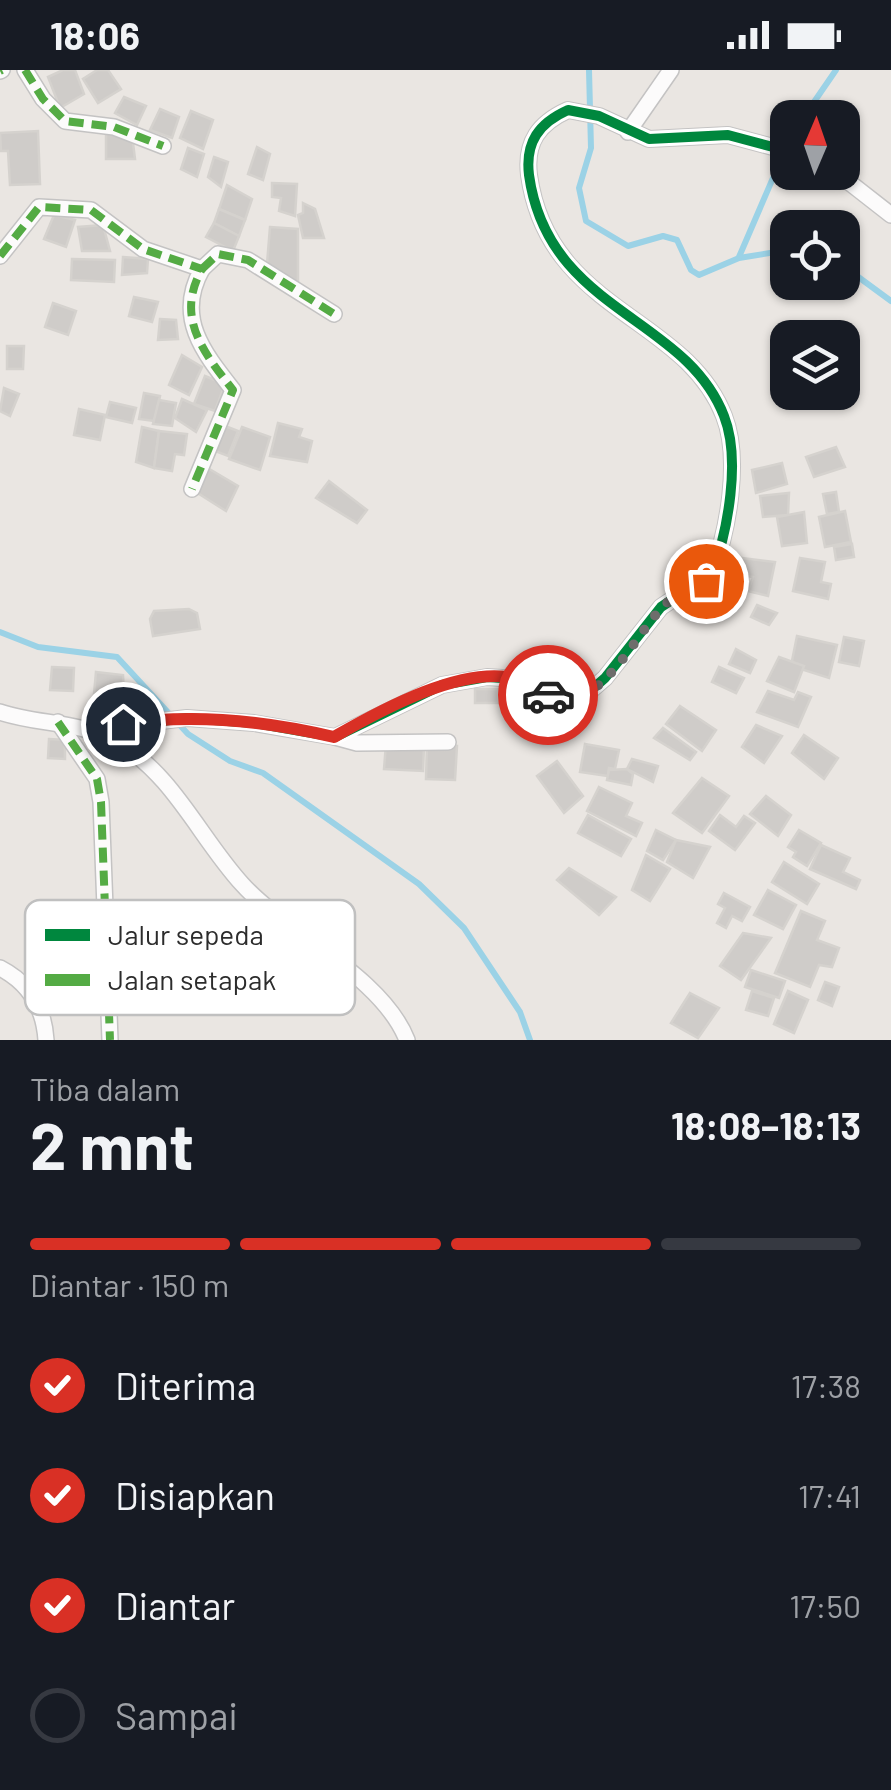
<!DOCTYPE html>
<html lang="id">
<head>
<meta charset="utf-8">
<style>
  :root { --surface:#171b24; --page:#20242c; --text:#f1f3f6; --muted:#9ea1a6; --line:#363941; --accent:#d93025 }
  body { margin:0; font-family:Barlow,sans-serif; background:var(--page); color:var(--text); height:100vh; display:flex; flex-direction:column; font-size:38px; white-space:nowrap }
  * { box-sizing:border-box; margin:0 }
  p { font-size:32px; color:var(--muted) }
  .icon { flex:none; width:55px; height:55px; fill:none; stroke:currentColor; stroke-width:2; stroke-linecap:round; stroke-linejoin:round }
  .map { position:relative; height:970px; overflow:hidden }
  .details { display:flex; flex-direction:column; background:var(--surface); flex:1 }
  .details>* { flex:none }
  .needle { width:65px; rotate:2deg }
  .tools { position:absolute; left:770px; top:30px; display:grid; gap:20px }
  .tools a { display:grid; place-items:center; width:90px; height:90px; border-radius:20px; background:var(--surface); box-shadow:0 2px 8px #0004; font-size:50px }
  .pin { position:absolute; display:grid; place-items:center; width:85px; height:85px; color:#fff; margin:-42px; border:5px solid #fff; border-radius:50%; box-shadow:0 2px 10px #0007 }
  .courier { position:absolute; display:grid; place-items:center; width:100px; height:100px; margin:-50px; border:8px solid #d93025; border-radius:50%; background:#fff; color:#222; box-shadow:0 2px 12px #0007 }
  .overview em { font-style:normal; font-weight:700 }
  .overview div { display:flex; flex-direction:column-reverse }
  .overview { display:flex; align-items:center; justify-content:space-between; height:170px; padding:0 30px }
  h1 { font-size:65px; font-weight:700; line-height:75px }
  .bar { display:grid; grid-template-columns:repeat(4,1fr); gap:15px 10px; align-content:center; height:120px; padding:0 30px }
  .bar i { height:12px; border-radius:8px; background:var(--line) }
  .bar .selected { background:var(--accent) }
  .bar p { grid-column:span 4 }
  ol { padding:0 30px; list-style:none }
  li { display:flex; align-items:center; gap:30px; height:110px }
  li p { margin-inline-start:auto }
  li .icon { padding:10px; border-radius:50%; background:var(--accent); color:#fff; stroke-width:4 }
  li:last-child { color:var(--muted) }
  li i { width:55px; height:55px; border:5px solid var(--line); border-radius:50% }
  .status { display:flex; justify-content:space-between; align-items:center; height:70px; padding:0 50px; background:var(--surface); direction:ltr }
  .status svg { height:28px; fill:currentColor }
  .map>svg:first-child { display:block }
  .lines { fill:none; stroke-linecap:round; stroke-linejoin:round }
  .stream { stroke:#9bd2e6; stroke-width:6 }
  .building { fill:#cfccc9; stroke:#d5d2ce; stroke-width:2.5 }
  .minor-casing { stroke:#c4c3c3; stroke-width:18 }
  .minor { stroke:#fcfbfb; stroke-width:15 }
  .quiet { stroke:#54ab44; stroke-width:8; stroke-dasharray:15 8; stroke-linecap:butt }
  .cycleway-casing { stroke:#fff; stroke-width:16 }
  .cycleway { stroke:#00873e; stroke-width:10 }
  .done { stroke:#6e6d6c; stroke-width:10; stroke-dasharray:0 18 }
  .route { stroke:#d93025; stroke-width:12 }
  .key { fill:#fff; stroke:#c0c0c0; stroke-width:2.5 }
  .key-label { font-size:28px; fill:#2c2c2c }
</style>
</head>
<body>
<div class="status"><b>18:06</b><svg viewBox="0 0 49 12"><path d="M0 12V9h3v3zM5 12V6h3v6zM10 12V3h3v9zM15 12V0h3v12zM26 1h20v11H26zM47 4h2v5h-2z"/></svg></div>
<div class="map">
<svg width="891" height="970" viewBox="0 0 891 970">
  <rect width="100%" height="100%" fill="#eae6e2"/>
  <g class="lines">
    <g class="stream">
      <polyline points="589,0 591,78 579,118 586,151 628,176 663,166 677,170 691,200 699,205 739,188 788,180"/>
      <polyline points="803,48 836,0"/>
      <polyline points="739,187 788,73"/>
      <polyline points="842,195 891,231"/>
      <polyline points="0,562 38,577 117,587 188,664 230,691 263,703 419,814 464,858 520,942 530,970"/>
    </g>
  </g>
  <g class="building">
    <polygon points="63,0 75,0 84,24 60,38 48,7"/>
    <polygon points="97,0 108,0 121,19 98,33 83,9"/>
    <polygon points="124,27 146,36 137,55 115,43"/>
    <polygon points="160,39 179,47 172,68 150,60"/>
    <polygon points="191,41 213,50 203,79 180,68"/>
    <polygon points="38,61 40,114 10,115 8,81 1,81 0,63"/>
    <polygon points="106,62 132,65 135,89 106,89"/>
    <polygon points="257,77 270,84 263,110 248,104"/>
    <polygon points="188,78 204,84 197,107 181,99"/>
    <polygon points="214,87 228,92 221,117 208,107"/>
    <polygon points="272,113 297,114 295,146 279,141 281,128 272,127"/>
    <polygon points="227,115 252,129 245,150 219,139"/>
    <polygon points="303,133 315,139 324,168 303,168 298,145 303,143"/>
    <polygon points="219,139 245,150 239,166 214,153"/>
    <polygon points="54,145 75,150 66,177 44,169"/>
    <polygon points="214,153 239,166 233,181 206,167"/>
    <polygon points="103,155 110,181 82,181 78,157"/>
    <polygon points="270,157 298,159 298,216 267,194"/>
    <polygon points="123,187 148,189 147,203 122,205"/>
    <polygon points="72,189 115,190 114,212 71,210"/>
    <polygon points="134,227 158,232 152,252 129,246"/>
    <polygon points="53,233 76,241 68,265 45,257"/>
    <polygon points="160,249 176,250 178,269 158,270"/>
    <polygon points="7,276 24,276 23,299 7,299"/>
    <polygon points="182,285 202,297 189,325 169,315"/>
    <polygon points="205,306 225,314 215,341 194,334"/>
    <polygon points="4,318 19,324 10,346 0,341"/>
    <polygon points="144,323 160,326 155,351 139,349"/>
    <polygon points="182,329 207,340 196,362 175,348"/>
    <polygon points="159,330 176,333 172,356 153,354"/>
    <polygon points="110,332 136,338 132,353 106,347"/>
    <polygon points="79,339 105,345 100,370 74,365"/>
    <polygon points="278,353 302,359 299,367 312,371 307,392 270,386"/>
    <polygon points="220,354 238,361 228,386 210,379"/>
    <polygon points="142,357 159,361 154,398 136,392"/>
    <polygon points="242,357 270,367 260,400 229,389"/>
    <polygon points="159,361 187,364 184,385 175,384 172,401 154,398"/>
    <polygon points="836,377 845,397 814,407 806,387"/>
    <polygon points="782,393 787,414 756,423 752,400"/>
    <polygon points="206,397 238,416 226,441 193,420"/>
    <polygon points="329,411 367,440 357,453 316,428"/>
    <polygon points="836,422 839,442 827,444 823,424"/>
    <polygon points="789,423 788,445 763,447 760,426"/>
    <polygon points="845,441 851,472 825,477 819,447"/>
    <polygon points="804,442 807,473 782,476 777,447"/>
    <polygon points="852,474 854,487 836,490 834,477"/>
    <polygon points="742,488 775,492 768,526 748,521 753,507 740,505"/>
    <polygon points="800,488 825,492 821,512 831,514 828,529 793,521"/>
    <polygon points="757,535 777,543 769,555 751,547"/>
    <polygon points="189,539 197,543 200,559 153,566 150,549 154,541"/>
    <polygon points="797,566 837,575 829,608 791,596"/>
    <polygon points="844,567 864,571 859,596 839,592"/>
    <polygon points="736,579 756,590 750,603 729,594"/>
    <polygon points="779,587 804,596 794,622 767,611"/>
    <polygon points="52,597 74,598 73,621 50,620"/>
    <polygon points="719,597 744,608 736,623 712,612"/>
    <polygon points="96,602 123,605 124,625 94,624"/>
    <rect x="475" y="619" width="23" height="14"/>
    <polygon points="768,621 794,630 798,622 811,627 798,657 757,642"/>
    <polygon points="680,636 716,660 702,681 666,654"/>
    <polygon points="756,655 782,666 764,693 742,677"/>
    <polygon points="663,658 696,682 690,690 654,668"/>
    <polygon points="804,665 838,688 824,709 792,683"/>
    <polygon points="49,669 65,670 65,689 48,688"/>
    <polygon points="386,674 424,676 423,701 384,699"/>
    <polygon points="585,674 619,680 615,699 609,698 608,706 580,702"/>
    <polygon points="427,675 457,676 455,710 426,709"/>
    <polygon points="632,689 658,696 653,712 627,699"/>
    <polygon points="557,691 583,726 564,743 537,706"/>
    <polygon points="627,699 633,704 631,715 607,710 609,700"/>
    <polygon points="702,708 729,726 702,763 673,743"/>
    <polygon points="599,717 632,733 626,746 642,753 636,766 587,741"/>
    <polygon points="766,726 791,745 778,766 750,744"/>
    <polygon points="588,745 631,769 621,786 578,763"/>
    <polygon points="720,745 736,757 744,746 755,753 735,780 709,761"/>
    <polygon points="656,760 676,770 663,790 647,781"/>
    <polygon points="799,760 821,773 807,796 793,787 796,782 788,777"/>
    <polygon points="676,770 710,777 693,808 667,792"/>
    <polygon points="821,775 850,788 843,802 860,810 856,819 810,799"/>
    <polygon points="646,785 670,799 650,831 632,820"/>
    <polygon points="784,792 819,814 807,834 772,812"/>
    <polygon points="569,798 616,827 599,845 557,810"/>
    <polygon points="768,820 796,835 783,859 754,845"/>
    <polygon points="724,823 750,837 742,851 732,846 726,858 717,853 725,838 718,834"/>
    <polygon points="801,841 825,851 817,870 839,878 832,897 819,895 810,917 775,903"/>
    <polygon points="743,863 771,868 741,910 720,896"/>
    <polygon points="751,900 785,911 779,928 745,917"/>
    <polygon points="825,912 839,917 832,936 818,930"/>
    <polygon points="752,921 774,928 768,946 746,940"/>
    <polygon points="788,921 808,930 794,963 774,954"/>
    <polygon points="690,923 719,938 698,968 671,953"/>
  </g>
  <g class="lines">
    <defs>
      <g id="minor">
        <polyline points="25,0 43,29 65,51 114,57 163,76"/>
        <polyline points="0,1 2,0"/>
        <polyline points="628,62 671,0"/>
        <polyline points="836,102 891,145"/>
        <path d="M 0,186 L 39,137 L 91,140 L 143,179 L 202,199 C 175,247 203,282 233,320 L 192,419"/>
        <polyline points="202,199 218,184 248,190 334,244"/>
        <path d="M 0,642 C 39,655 80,651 117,672 C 173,704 200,768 242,814 C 286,863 382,906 407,970"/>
        <polyline points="58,652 97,709 101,732 110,970"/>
        <path d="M 92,659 L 187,648 L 254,653 L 335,667 L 442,615 L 487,607 L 519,609 L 560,630 L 582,628 L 605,608 L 661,537 L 712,503 C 728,461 741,389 724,346 C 685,245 548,242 529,105 C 525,72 539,53 568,40 L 599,46 L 649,69 L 728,65 L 788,81"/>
        <polyline points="335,667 357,673 448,672"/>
        <path d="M 0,898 C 29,913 44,938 46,970"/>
      </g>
    </defs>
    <use href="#minor" class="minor-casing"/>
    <use href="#minor" class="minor"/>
    <g class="quiet">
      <polyline points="25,0 43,29 65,51 114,57 163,76"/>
      <polyline points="0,1 2,0"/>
      <path d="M 0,186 L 39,137 L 91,140 L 143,179 L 202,199 C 175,247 203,282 233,320 L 192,419"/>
      <polyline points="202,199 218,184 248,190 334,244"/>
      <polyline points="58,652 97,709 101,732 110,970"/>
    </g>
    <defs>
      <path id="cycleway" d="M 92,659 L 187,648 L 254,653 L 335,667 L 442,615 L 487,607 L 519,609 L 560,630 L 582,628 L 605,608 L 661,537 L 712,503 C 728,461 741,389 724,346 C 685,245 548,242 529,105 C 525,72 539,53 568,40 L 599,46 L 649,69 L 728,65 L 788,81"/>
    </defs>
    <use href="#cycleway" class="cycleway-casing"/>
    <use href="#cycleway" class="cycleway"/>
  </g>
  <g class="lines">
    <path class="done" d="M 548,625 C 597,646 631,572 659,541 C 670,527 689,519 706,511"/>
    <path class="route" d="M 123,654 C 193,643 266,651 334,667 C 379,641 467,592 520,610 C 529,613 538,620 548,625"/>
  </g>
  <rect x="25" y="830" width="330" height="115" rx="15" class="key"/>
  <rect x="45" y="859" width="45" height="12" fill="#00873e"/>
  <rect x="45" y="904" width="45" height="12" fill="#54ab44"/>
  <g class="key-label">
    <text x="108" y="875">Jalur sepeda</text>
    <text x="108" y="920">Jalan setapak</text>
  </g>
</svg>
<div class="tools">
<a><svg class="needle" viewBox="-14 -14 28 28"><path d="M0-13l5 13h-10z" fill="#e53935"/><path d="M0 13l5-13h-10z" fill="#9ea1a6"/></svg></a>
<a><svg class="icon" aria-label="locate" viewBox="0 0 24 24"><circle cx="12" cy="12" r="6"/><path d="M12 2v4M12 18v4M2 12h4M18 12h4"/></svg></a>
<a><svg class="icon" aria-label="layers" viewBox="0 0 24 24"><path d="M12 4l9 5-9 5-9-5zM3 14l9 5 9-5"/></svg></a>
</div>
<div class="pin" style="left:706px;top:511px;background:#ea580c"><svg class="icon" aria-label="bag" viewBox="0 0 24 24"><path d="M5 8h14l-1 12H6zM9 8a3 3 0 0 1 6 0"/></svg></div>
<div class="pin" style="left:123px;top:654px;background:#1f2937"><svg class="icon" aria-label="home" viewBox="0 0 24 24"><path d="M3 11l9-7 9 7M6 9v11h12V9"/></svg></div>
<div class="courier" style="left:548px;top:625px"><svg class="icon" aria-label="car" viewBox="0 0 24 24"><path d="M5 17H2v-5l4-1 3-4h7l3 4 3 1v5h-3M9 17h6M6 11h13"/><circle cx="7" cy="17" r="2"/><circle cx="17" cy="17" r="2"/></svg></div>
</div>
<section class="details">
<div class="overview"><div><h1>2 mnt</h1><p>Tiba dalam</p></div><em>18:08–18:13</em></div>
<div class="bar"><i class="selected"></i><i class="selected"></i><i class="selected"></i><i></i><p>Diantar · 150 m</p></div>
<ol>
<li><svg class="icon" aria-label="check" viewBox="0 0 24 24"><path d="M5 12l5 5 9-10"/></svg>Diterima<p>17:38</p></li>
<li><svg class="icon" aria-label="check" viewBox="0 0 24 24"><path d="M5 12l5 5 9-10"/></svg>Disiapkan<p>17:41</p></li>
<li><svg class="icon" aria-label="check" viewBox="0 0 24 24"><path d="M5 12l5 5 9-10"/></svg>Diantar<p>17:50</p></li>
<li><i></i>Sampai</li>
</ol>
</section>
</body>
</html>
